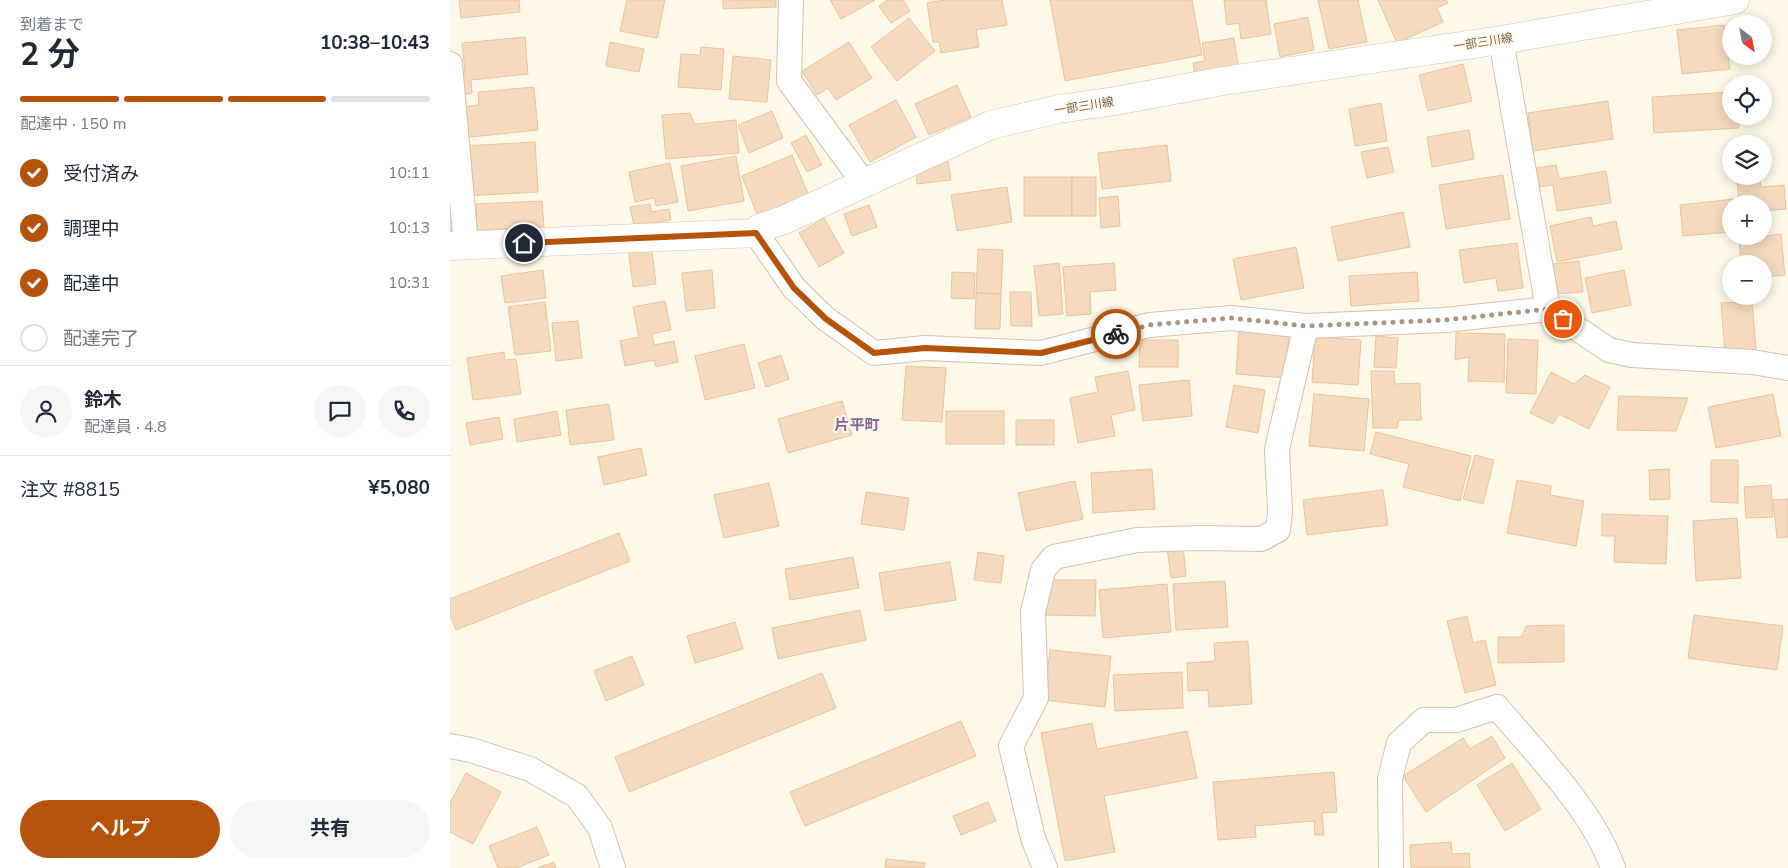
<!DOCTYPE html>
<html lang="ja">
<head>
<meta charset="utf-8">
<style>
  :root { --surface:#fff; --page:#f6f6f7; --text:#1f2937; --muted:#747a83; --line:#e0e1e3; --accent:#b45309 }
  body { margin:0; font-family:"Nunito Sans","Noto Sans JP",sans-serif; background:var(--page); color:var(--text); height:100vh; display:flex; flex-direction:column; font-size:19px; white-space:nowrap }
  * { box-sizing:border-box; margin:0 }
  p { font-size:16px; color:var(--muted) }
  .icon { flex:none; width:28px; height:28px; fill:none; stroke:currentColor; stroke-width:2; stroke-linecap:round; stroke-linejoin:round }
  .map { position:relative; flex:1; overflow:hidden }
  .panel { display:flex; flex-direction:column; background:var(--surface); width:450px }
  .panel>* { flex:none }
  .needle { width:32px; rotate:148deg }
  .fabs { position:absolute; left:1272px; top:15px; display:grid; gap:10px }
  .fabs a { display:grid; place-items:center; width:50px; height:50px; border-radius:50%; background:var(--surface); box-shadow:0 2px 12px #0003; font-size:25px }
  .pin { position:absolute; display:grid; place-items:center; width:42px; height:42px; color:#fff; margin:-21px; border:2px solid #fff; border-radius:50%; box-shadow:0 1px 5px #0007 }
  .courier { position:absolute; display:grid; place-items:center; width:50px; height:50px; margin:-25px; border:4px solid #b45309; border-radius:50%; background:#fff; color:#222; box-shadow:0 1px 6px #0007 }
  .overview em { font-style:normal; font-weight:700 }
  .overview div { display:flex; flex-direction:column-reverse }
  .overview { display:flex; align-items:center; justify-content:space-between; height:85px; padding:0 20px }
  h1 { font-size:32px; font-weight:700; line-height:38px }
  .bar { display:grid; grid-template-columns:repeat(4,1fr); gap:8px 5px; align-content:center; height:60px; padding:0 20px }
  .bar i { height:6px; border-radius:4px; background:var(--line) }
  .bar .active { background:var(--accent) }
  .bar p { grid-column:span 4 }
  .line { display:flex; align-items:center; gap:12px; padding:0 20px; border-top:1px solid var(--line) }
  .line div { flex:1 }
  .round { display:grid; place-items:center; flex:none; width:52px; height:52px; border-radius:26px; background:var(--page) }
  ol { padding:0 20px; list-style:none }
  li { display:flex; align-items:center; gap:15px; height:55px }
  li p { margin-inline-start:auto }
  li .icon { padding:5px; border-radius:50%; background:var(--accent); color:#fff; stroke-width:4 }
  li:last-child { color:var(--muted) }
  li i { width:28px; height:28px; border:2px solid var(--line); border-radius:50% }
  .button { display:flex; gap:10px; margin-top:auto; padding:10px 20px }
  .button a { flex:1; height:58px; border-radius:30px; background:var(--accent); color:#fff; font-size:20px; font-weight:700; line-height:58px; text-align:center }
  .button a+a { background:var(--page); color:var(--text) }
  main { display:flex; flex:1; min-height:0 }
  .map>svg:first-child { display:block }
  .building { fill:#f5dabe; stroke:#e8c39d }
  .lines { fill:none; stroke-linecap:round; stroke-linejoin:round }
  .minor-casing { stroke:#d1c1ac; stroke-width:26 }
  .secondary-casing { stroke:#d4c2aa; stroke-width:29 }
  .minor { stroke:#fff; stroke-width:24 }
  .secondary { stroke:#fff; stroke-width:28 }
  .done { stroke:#a89681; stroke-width:5; stroke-dasharray:0 9 }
  .route { stroke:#b45309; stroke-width:6 }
  .labels { text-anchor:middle; stroke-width:4; stroke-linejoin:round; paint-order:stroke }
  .street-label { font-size:12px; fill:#7a614a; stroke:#fffbef }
  .quarter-label { font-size:15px; font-weight:bold; fill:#8b6296; stroke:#fffbef }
</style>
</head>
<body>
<main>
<section class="panel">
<div class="overview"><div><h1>2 分</h1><p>到着まで</p></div><em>10:38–10:43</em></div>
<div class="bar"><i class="active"></i><i class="active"></i><i class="active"></i><i></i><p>配達中 · 150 m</p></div>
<ol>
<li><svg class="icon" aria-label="check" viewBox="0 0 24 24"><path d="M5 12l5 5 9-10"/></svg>受付済み<p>10:11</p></li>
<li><svg class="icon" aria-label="check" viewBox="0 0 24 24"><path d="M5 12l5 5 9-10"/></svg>調理中<p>10:13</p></li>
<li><svg class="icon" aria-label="check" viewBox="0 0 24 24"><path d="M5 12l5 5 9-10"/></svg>配達中<p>10:31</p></li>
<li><i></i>配達完了</li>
</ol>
<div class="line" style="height:90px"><a class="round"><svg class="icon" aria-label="person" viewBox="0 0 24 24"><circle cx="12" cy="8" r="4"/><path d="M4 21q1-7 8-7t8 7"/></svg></a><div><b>鈴木</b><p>配達員 · 4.8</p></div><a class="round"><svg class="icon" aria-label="chat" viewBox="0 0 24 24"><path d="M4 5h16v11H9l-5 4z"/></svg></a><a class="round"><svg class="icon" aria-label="phone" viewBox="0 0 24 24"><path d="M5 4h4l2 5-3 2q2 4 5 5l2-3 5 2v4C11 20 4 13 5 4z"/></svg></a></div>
<div class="line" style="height:65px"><div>注文 #8815</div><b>¥5,080</b></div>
<div class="button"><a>ヘルプ</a><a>共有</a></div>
</section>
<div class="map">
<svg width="1338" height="868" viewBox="0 0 1338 868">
  <rect width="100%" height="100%" fill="#fef8e8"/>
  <g class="building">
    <polygon points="9,0 69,0 70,12 11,18"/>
    <polygon points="177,0 215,0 207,38 170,31"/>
    <polygon points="273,0 326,0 326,7 273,9"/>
    <polygon points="380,0 425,0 391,19"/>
    <polygon points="437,0 453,0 460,11 441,23 429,6"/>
    <polygon points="494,0 552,0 557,25 526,30 529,47 491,53 489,42 483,42 477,3"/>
    <polygon points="600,0 742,0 752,55 615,81"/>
    <polygon points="774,0 816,0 821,34 791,39 789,23 777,25"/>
    <polygon points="868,0 908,0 917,42 879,49"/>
    <polygon points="928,0 996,0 998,3 987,8 993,22 947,43"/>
    <polygon points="858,17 864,50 830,57 824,24"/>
    <polygon points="459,18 485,51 447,81 421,47"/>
    <polygon points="1274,25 1280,69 1232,74 1227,30"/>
    <polygon points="75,37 78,74 21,80 22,93 9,95 7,77 15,72 12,43"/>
    <polygon points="784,38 789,70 745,77 743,63 755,61 752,43"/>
    <polygon points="160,42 194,49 189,72 156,66"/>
    <polygon points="399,42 422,78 386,100 378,88 367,95 352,71"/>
    <polygon points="251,47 274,49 271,90 228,87 231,54 250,55"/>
    <polygon points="283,56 321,60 317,102 279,99"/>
    <polygon points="1013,64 1022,101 978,111 969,75"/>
    <polygon points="507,85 521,117 479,135 465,104"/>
    <polygon points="84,87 88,130 11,138 8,107 29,105 28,92"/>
    <polygon points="1281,92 1281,116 1288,116 1289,128 1204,133 1202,97"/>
    <polygon points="446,100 466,137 420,162 399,125"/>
    <polygon points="1158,101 1163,139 1083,151 1078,113"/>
    <polygon points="931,103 937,141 905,146 899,109"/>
    <polygon points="322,111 333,138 299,153 288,125"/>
    <polygon points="240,113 245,124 286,120 289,153 216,159 212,115"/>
    <polygon points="1019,130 1024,159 982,167 977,137"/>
    <polygon points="356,135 372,165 357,172 341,143"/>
    <polygon points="85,142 88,192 16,196 13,146"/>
    <polygon points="717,145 721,181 652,189 648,153"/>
    <polygon points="938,147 944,172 917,178 911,152"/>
    <polygon points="342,155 359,196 308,217 292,176"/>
    <polygon points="286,156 294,201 238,211 231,166"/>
    <polygon points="498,161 501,180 467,184 465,165"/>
    <polygon points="220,163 228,202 206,206 204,198 185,202 179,172"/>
    <polygon points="1106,165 1109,179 1156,171 1161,203 1107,211 1103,185 1081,188 1078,169"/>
    <polygon points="1053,175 1060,219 996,229 989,185"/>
    <polygon points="1287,176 1310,176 1311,187 1334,185 1336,209 1314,211 1314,204 1289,204"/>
    <rect x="574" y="177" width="48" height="39"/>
    <rect x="622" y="177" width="24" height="39"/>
    <polygon points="0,179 3,231 0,231"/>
    <polygon points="557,187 562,222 507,231 501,195"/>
    <polygon points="668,196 670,226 651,228 649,198"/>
    <polygon points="1284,199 1285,204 1281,204 1281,232 1233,236 1230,205"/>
    <polygon points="92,201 94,227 27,230 26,204"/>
    <polygon points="200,204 201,212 219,209 221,220 184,226 180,207"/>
    <polygon points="419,205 427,227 402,236 394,214"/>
    <polygon points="953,212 960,247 888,261 881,227"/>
    <polygon points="1141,217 1143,226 1166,221 1172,249 1107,262 1100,226"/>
    <polygon points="374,218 394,253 369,267 349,233"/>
    <polygon points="1331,234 1335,275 1314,277 1314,264 1291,264 1289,239"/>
    <polygon points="1067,243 1073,288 1048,291 1046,278 1014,283 1009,250"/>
    <polygon points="201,244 206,284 183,287 178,247"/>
    <polygon points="846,247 854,288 791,300 783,259"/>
    <polygon points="528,249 553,250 551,294 526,293"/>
    <polygon points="1129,261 1133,292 1106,294 1103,264"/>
    <polygon points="609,263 613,314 589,316 584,266"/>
    <polygon points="664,263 666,290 640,292 641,314 617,316 613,267"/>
    <polygon points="93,270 96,298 55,303 51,276"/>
    <polygon points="262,270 265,308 236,311 232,273"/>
    <polygon points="1174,270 1181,305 1142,313 1135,278"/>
    <polygon points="502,272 525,273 524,299 501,298"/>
    <polygon points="967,272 969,301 901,306 899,276"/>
    <polygon points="560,292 581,292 582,326 561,326"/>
    <polygon points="526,293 551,294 550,329 525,329"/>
    <polygon points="215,301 221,330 202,334 204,345 224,341 228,362 206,367 204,360 175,366 170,341 189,337 183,307"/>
    <polygon points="1302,301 1306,349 1275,352 1271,303"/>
    <polygon points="95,302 101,351 65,355 58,307"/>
    <polygon points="128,321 132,358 106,361 102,323"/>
    <polygon points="789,330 839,333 836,378 786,374"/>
    <polygon points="1006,333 1055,334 1054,382 1018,381 1019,357 1005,360"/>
    <polygon points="926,336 948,338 946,368 924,367"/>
    <polygon points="865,337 911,340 908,385 862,382"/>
    <polygon points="1058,339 1088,340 1086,394 1056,393"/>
    <polygon points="690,340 728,340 728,367 689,367"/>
    <polygon points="294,344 305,388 255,400 245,356"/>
    <polygon points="54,352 55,360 66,359 71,394 23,400 17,358"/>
    <polygon points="331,355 339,379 316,387 308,363"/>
    <polygon points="456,366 496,368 492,422 452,420"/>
    <polygon points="678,371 685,410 661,415 665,436 628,443 620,398 648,392 645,377"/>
    <polygon points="921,371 944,371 945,384 970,383 971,420 949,420 947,428 923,428"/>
    <polygon points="1101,372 1124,384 1135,375 1160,387 1139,429 1109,414 1103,424 1080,413"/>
    <polygon points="739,380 742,416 693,421 689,385"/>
    <polygon points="784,385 815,390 808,433 776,427"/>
    <polygon points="864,394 919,399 914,451 859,446"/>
    <polygon points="1323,394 1331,436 1266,448 1258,407"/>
    <polygon points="1169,396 1238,398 1226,431 1167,430"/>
    <polygon points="392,401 402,435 338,453 328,419"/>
    <polygon points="159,404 164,440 120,445 116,410"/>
    <polygon points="107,411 111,435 67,442 64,419"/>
    <rect x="496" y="411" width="58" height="33"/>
    <polygon points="49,417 53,439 20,445 16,423"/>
    <rect x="566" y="420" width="38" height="25"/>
    <polygon points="926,432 1021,456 1010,501 953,487 959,464 920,454"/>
    <polygon points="191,448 197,475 154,485 148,457"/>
    <polygon points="1025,455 1044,460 1033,504 1013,499"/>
    <polygon points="1261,460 1288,460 1288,503 1261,502"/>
    <polygon points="702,469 705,509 643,513 641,473"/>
    <polygon points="1219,469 1220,499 1200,500 1199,470"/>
    <polygon points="1067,480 1101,486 1100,495 1134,501 1126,546 1057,533"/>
    <polygon points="625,481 633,519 576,531 568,493"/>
    <polygon points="319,483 329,526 274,538 264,495"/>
    <polygon points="1321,485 1323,517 1296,518 1294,487"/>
    <polygon points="933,490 938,525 857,535 853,500"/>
    <polygon points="416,492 459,498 454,530 411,524"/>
    <polygon points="1338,499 1338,537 1327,538 1323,500"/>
    <polygon points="1152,514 1218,516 1216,564 1164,562 1165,536 1152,536"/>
    <polygon points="1287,518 1291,578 1246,581 1243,521"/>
    <polygon points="169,533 180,561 6,630 0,615 0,599"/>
    <polygon points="733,545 736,576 721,578 717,547"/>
    <polygon points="528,552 554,556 551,583 524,580"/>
    <polygon points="403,557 409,588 340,600 335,569"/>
    <polygon points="500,562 506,600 435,611 429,573"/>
    <polygon points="596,580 646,580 645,616 596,615"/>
    <polygon points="775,581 778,627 726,630 723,584"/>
    <polygon points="717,584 721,632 653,638 649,590"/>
    <polygon points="410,610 416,640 328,659 322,628"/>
    <polygon points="1244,615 1333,626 1327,670 1238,658"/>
    <polygon points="1017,616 1023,643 1035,640 1046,685 1015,693 997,621"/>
    <polygon points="285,622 293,649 245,663 237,636"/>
    <polygon points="1114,625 1114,662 1048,663 1048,637 1072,637 1076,626"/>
    <polygon points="798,641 802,704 759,707 758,690 738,691 737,663 765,661 764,643"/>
    <polygon points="600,650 661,656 655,707 594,700"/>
    <polygon points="182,656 194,685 156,701 144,671"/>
    <polygon points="732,672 733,708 665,711 663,675"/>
    <polygon points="372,673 386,708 179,792 165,757"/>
    <polygon points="511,721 526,756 355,826 340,792"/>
    <polygon points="642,723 647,749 737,731 747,778 654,796 665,852 615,861 591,733"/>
    <polygon points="1042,736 1055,758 976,812 953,776 1013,738 1020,749"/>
    <polygon points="1062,763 1091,809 1055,831 1027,785"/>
    <polygon points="884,772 887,812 872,813 874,835 865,835 864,821 805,826 806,837 768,840 763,782"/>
    <polygon points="16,773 51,792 23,844 0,832 0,803"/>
    <polygon points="538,802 546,821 511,835 503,816"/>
    <polygon points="87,827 99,855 66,868 48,868 39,846"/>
    <polygon points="1001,842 1002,854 1019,853 1020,868 961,868 960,845"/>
    <polygon points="436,859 475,863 474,868 435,868"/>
    <polygon points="104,862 106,868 87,868"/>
  </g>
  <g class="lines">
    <defs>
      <g id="minor">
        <polyline points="341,0 339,81 414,183"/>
        <polyline points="1051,40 1098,309"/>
        <polyline points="0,64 16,245"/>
        <polyline points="306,233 344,288 376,319 424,353 475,348 591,353 699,325 782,318 856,326 995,320 1098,309 1159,350 1182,355 1302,362 1338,368"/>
        <polyline points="0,746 21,750 80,769 127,796 150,828 163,868"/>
        <polyline points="595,868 583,838 561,746 586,698 583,612 593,570 604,557 687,540 750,538 811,539 828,530 830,512 827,449 856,326"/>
        <path d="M 941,868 L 940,779 L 949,743 L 974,720 L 1006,720 L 1047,707 C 1087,755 1142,809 1163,868"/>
      </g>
      <polyline id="secondary" points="0,246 306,233 310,228 334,220 541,125 609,109 665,101 773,81 1051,40 1285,0"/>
    </defs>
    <use href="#minor" class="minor-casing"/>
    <use href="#secondary" class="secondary-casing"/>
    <use href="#minor" class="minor"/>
    <use href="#secondary" class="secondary"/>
  </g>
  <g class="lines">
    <polyline class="done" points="666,334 699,325 782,318 856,326 995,320 1098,309 1113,319"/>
    <polyline class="route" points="74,243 306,233 344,288 376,319 424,353 475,348 591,353 666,334"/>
  </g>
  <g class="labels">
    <g class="street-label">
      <text transform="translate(1033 42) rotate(-9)" y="4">一部三川線</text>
      <text transform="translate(634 106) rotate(-9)" y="4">一部三川線</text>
    </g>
    <g class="quarter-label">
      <text x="407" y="430">片平町</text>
    </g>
  </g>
</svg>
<div class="fabs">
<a><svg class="needle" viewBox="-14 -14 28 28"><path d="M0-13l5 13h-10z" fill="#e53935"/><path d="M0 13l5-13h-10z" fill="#747a83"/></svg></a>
<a><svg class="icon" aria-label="locate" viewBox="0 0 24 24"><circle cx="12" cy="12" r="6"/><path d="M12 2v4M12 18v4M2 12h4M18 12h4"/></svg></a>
<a><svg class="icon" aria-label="layers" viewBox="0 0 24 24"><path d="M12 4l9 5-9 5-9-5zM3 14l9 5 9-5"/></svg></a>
<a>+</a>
<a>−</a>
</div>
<div class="pin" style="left:1113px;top:319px;background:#ea580c"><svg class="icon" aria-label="bag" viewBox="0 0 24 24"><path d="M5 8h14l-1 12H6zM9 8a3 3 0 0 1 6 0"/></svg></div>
<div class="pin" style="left:74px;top:243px;background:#1f2937"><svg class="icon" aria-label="home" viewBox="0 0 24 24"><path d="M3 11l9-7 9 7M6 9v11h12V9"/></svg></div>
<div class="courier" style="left:666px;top:334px"><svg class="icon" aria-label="bike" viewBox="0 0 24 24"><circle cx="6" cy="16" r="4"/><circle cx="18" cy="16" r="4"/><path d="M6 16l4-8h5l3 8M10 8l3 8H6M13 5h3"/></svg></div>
</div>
</main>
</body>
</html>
